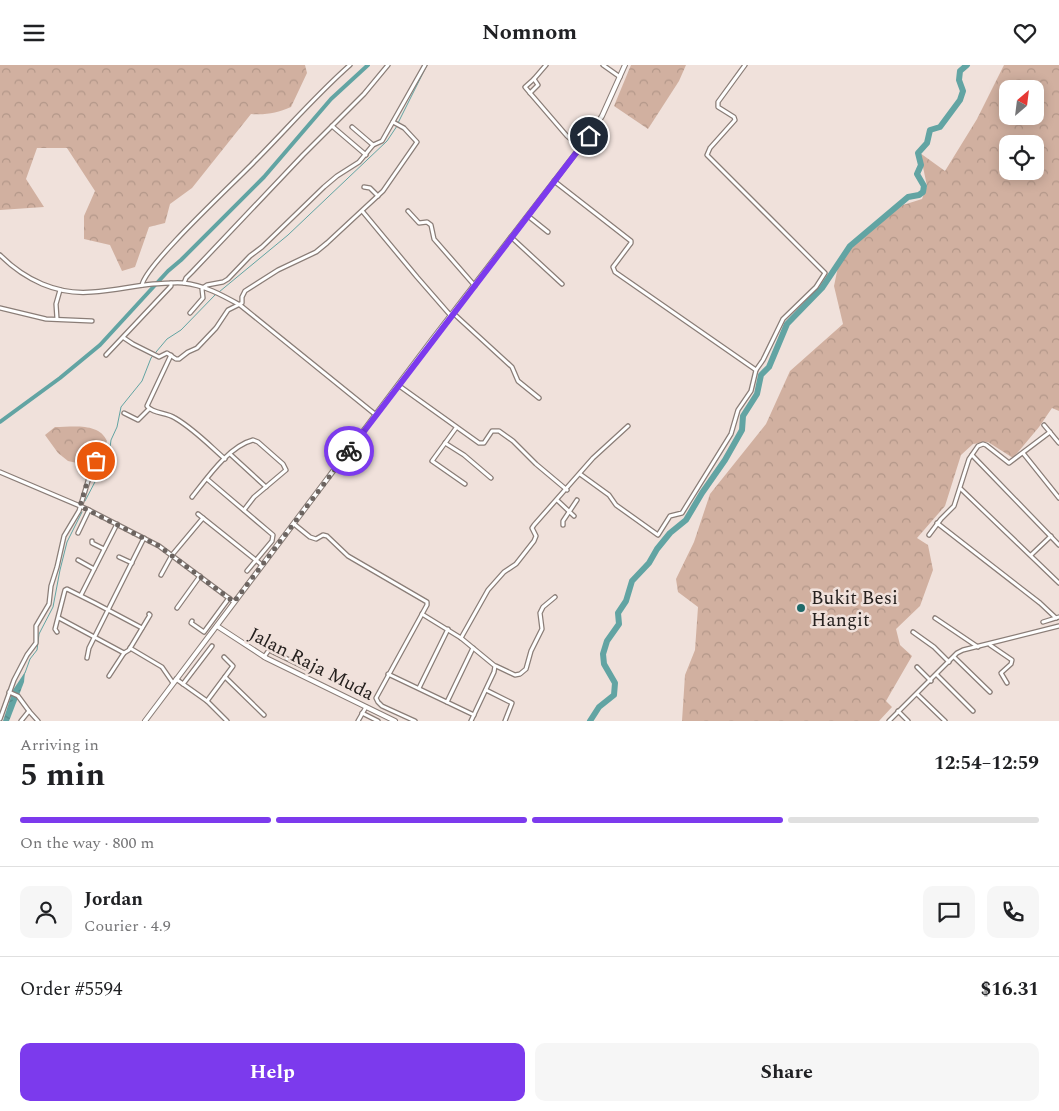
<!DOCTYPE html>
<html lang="en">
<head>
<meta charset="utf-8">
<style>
  :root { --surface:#fff; --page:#f6f6f6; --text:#202124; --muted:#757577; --line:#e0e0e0; --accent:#7c3aed }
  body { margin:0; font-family:Spectral,serif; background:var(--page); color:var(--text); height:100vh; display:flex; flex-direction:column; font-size:19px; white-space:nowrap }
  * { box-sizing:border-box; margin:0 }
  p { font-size:16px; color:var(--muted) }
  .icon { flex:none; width:28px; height:28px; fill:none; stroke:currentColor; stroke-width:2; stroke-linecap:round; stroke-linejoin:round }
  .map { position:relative; height:656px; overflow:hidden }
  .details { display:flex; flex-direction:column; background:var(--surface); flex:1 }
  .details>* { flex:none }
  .needle { width:32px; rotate:28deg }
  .controls { position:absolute; left:999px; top:15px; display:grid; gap:10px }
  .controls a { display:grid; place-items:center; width:45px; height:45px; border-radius:10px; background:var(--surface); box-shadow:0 2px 12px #0003; font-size:25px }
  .pin { position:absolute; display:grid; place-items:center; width:42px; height:42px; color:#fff; margin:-21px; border:2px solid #fff; border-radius:50%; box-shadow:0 1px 5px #0007 }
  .courier { position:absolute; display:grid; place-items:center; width:50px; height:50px; margin:-25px; border:4px solid #7c3aed; border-radius:50%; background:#fff; color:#222; box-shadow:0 1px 6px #0007 }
  .summary em { font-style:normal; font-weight:700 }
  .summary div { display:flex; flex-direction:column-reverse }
  .summary { display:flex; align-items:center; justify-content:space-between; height:85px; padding:0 20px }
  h1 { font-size:32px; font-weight:700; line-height:38px }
  .bar { display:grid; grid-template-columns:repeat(4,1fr); gap:8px 5px; align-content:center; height:60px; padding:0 20px }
  .bar i { height:6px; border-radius:4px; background:var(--line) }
  .bar .selected { background:var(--accent) }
  .bar p { grid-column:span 4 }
  .line { display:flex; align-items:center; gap:12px; padding:0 20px; border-top:1px solid var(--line) }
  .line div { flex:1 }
  .round { display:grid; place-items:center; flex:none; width:52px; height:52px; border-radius:10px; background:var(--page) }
  .cta { display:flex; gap:10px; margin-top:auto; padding:10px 20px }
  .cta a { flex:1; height:58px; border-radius:10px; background:var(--accent); color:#fff; font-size:20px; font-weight:700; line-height:58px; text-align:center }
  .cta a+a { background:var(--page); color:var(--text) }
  header { display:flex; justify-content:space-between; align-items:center; height:65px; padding:0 20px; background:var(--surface); font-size:22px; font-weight:700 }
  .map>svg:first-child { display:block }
  .forest { fill:url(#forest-crowns); fill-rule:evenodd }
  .water { fill:url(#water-ripples) }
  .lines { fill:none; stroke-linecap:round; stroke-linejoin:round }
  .stream { stroke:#62a4a3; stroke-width:1 }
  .canal { stroke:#62a4a3; stroke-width:4 }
  .river { stroke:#62a4a3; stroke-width:6 }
  .minor-casing { stroke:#8a7d77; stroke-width:5.5 }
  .tertiary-casing { stroke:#8a7d77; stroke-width:6 }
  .minor { stroke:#fff; stroke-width:3 }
  .tertiary { stroke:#fff; stroke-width:4 }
  .done { stroke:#6c6460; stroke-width:5; stroke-dasharray:0 9 }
  .route { stroke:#7c3aed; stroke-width:6 }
  .poi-dot { fill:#1e6a6a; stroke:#f0e1db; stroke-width:2 }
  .labels { text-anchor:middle; stroke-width:5; stroke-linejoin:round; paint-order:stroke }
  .poi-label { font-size:19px; fill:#25201e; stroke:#f0e1db; text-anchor:start }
  .street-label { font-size:19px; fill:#25201e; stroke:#f0e1db }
</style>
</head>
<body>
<header><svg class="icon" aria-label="menu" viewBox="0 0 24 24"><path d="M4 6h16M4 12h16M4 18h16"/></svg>Nomnom<svg class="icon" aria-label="heart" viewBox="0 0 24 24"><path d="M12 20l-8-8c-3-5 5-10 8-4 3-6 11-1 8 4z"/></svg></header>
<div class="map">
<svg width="1059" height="656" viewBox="0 0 1059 656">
  <defs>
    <pattern id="forest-crowns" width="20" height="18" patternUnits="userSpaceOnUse" patternTransform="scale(1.25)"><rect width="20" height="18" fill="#d1b0a0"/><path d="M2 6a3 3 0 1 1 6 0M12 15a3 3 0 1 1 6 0" fill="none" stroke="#b39789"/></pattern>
    <pattern id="water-ripples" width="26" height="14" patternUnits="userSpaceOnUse" patternTransform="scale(1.25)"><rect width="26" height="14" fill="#62a4a3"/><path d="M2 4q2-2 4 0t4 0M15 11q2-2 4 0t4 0" fill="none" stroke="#518584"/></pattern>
  </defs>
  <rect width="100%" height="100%" fill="#f0e1db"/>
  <g class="forest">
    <path d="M 0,0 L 305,0 L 307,8 L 291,42 C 277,48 267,50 251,49 L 192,123 L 170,139 L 165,158 L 149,162 L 135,202 L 122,206 L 110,180 L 84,174 L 84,151 L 95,126 L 67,83 L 37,83 L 26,114 L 44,142 L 0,145 Z"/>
    <polygon points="631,0 686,0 679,16 648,64 614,41"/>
    <path d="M 1004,0 L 1059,0 L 1059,346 L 1052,343 L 1039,362 L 1013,393 L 988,377 L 973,379 L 961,390 L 945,441 L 917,473 L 928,480 L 933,505 L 920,541 L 896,564 L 900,580 L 912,591 L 886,636 L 892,642 L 879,656 L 682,656 L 685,610 L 695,585 L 698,542 L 678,527 L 676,514 L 694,477 L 710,429 L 766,359 L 790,306 L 843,259 L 834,221 L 839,197 L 848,182 L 875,159 L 903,140 L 922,134 L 927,121 L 920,88 L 945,106 L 977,54 ZM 1008,24 L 1035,24 L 1035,51 L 1008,51 ZM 1008,79 L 1035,79 L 1035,106 L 1008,106 Z"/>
    <path d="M 55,362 C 72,362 99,357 107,376 L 99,394 L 95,397 L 91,405 L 77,398 L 68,396 L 58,388 L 45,370 Z"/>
  </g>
  <polygon class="water" points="25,607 24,617 11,651 9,656 3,656 13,625"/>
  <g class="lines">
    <g class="stream">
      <polyline points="398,58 427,0"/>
      <polyline points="219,227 288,170 387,76 397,61"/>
      <polyline points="85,436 109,390 111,375 117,362 121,342 142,316 151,293 167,274 181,265 216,229"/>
      <polyline points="25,608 30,594 37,585 39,569 53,542 60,505 67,477 82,447"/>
    </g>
    <polyline class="canal" points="0,357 60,313 100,280 168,206 181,195 264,112 331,34 368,0"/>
    <polyline class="river" points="590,656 599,642 614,630 615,618 604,599 603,589 607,576 619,559 618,548 626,536 632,516 649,498 657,484 670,468 686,455 702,428 725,395 742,365 743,351 757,329 761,310 769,302 787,259 822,223 850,181 908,132 919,130 923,127 924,121 917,109 921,100 918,88 927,78 930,65 940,62 960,35 963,26 959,15 960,6 967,0"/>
    <defs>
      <g id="minor">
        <polyline points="546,0 534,14 538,20 530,28 567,71 580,82"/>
        <polyline points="603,0 620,12"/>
        <polyline points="745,0 718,37 718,42 734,52 735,55 710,83 707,90 825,208 816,222 783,254 763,295 756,305"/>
        <polyline points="530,28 525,22 534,14"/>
        <polyline points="332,61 366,90"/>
        <polyline points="352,62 373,80"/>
        <polyline points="554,116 631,176 631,178 613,202 615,207 756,305 751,326 738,345 731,369 682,448 670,451 658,470 616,440 609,430 580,409"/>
        <polyline points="364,122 370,123 378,131"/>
        <polyline points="408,146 419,158 427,157 431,160 434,174 475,221"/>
        <polyline points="363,147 417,212 451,251"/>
        <polyline points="528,151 548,167"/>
        <polyline points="511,172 562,219"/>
        <path d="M 0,190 C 25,215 57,230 92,227 C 113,226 133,221 153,219 C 163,219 173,217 183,218 C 204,220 222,230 240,240 L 376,350"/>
        <polyline points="184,218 186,213 192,207 303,90 364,29 388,0"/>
        <path d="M 142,220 C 146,199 234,118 254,97 C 286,65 316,30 350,0"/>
        <polyline points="0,243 46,254 92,256"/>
        <polyline points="190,248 203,233 202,224 204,222 207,220 223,217 228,214 250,191 262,182 324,122 337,111 359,97 373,80 382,76 425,0"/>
        <polyline points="453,248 512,302 518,316 539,333"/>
        <polyline points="57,254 56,239 60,225"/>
        <polyline points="124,273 133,279 159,292 167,288 176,294 179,294 188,287 197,283 216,263 228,245 242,238 242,232 245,226 278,205 316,187 327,178 383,126 417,77 404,63 393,57"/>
        <polyline points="106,290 171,221 171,218"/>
        <path d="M 171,290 L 147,341 C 153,349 166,347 175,353 C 194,364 209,380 225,394"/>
        <polyline points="398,320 479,378 484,378 492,366 499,366 513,376 536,399 567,425"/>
        <polyline points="124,348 138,355 149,344"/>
        <polyline points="1044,360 1059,378"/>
        <polyline points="456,363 432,396 465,419"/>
        <polyline points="445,378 464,390 491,413"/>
        <polyline points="1023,388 1059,433"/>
        <polyline points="230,389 266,422"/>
        <polyline points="972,390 1059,480"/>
        <polyline points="0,407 87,444 159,481 234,537"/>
        <polyline points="207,414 273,470 272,476 247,506"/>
        <polyline points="961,424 1059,518"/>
        <path d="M 192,432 C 207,413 229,381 253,375 L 258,377 L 283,399 L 286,405 L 254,432 L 244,445"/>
        <polyline points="557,435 574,451"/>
        <polyline points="198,449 262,500"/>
        <polyline points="937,458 1040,538 1056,553"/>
        <polyline points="294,459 310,472 316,474 323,470 327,471 348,491 427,537 427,540 376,633 378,637 382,641 415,656"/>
        <polyline points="563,460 563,456 577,435"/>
        <polyline points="78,468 89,445"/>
        <polyline points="929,470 941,454 954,441 969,394 978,381 983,379 986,380 1009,398 1050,367"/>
        <polyline points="92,476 92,478 104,484"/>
        <polyline points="1031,490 1051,471"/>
        <polyline points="119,492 132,498"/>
        <polyline points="78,495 94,504"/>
        <polyline points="161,510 172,490 203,453"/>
        <polyline points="81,530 117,459"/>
        <polyline points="177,543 200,511"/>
        <polyline points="422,549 461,573 495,601 494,607 471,656"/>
        <polyline points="59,553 124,588"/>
        <polyline points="935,553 978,582"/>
        <polyline points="192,556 191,558 204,567 229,533"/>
        <polyline points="1043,557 1059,552"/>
        <polyline points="57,567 55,564 65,525 67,524 95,538 142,563"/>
        <polyline points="913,567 934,582 949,597"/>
        <polyline points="461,573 488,525 504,507 516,499 534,476 536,471 532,463 534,460 593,393 628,361"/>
        <polyline points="990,580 1012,595 1011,599 1001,608 1007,618"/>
        <polyline points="130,583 162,602 173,618"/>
        <polyline points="264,592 269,585 306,603"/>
        <polyline points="954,592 990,627"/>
        <polyline points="87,593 89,583 144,473"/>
        <polyline points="496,601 515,610 520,609 526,604 531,586 542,564 540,548 543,542 555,532"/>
        <polyline points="917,602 931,616"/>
        <polyline points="388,609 474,650"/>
        <polyline points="937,610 973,646"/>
        <polyline points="109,611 124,588 129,585 150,550 149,549"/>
        <polyline points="225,612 264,650"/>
        <polyline points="176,614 207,636 227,656"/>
        <polyline points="183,619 212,581"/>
        <polyline points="419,623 448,564"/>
        <polyline points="486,625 512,638 505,656"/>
        <polyline points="9,627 18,631 29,646"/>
        <polyline points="917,629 945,656"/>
        <polyline points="207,636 233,601 224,592"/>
        <polyline points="447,637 473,583"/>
        <polyline points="898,646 908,656"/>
        <polyline points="362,648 378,656"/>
        <polyline points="0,654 14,615 27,590 36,578 36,561 49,539 51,521 57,502 64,471 79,446 91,406 96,396"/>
        <polyline points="21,656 29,646 38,656"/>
        <polyline points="358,656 366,642"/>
        <polyline points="889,656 957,588 963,585 1059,561"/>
      </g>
      <g id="tertiary">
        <polyline points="217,561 266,593 395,656"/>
        <polyline points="145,656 431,276 589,71 602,51 625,0"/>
      </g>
    </defs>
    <use href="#minor" class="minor-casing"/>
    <use href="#tertiary" class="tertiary-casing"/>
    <use href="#minor" class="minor"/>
    <use href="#tertiary" class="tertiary"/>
  </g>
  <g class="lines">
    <polyline class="done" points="96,396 89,411 80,441 159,481 234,537 349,386"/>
    <polyline class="route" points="349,386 589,71"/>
  </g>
  <circle class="poi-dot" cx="801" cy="543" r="5"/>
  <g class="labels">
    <g class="poi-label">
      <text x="811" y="539">Bukit Besi<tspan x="811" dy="22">Hangit</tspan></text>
    </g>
    <g class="street-label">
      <text transform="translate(312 598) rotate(27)" y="7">Jalan Raja Muda</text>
    </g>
  </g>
</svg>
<div class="controls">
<a><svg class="needle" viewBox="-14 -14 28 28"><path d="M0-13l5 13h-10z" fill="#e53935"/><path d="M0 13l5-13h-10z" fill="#757577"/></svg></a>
<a><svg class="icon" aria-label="locate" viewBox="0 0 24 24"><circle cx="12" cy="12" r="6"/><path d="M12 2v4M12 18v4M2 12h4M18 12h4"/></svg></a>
</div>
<div class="pin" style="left:96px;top:396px;background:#ea580c"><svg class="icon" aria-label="bag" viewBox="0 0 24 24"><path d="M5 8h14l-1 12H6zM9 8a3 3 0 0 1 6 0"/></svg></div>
<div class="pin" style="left:589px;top:71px;background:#1f2937"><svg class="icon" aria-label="home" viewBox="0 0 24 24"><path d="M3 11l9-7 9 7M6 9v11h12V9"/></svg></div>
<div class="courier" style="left:349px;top:386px"><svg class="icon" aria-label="bike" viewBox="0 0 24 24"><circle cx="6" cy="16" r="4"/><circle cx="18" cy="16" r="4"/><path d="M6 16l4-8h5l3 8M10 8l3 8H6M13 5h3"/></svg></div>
</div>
<section class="details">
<div class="summary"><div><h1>5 min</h1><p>Arriving in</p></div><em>12:54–12:59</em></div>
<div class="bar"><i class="selected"></i><i class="selected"></i><i class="selected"></i><i></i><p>On the way · 800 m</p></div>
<div class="line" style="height:90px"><a class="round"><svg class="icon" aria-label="person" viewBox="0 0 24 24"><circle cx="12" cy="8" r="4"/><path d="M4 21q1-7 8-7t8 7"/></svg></a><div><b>Jordan</b><p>Courier · 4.9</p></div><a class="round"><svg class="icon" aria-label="chat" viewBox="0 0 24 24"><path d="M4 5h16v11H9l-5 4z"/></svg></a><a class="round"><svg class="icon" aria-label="phone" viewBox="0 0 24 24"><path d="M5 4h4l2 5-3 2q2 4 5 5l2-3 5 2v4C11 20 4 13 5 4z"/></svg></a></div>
<div class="line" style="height:65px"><div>Order #5594</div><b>$16.31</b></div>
<div class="cta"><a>Help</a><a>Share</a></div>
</section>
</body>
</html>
